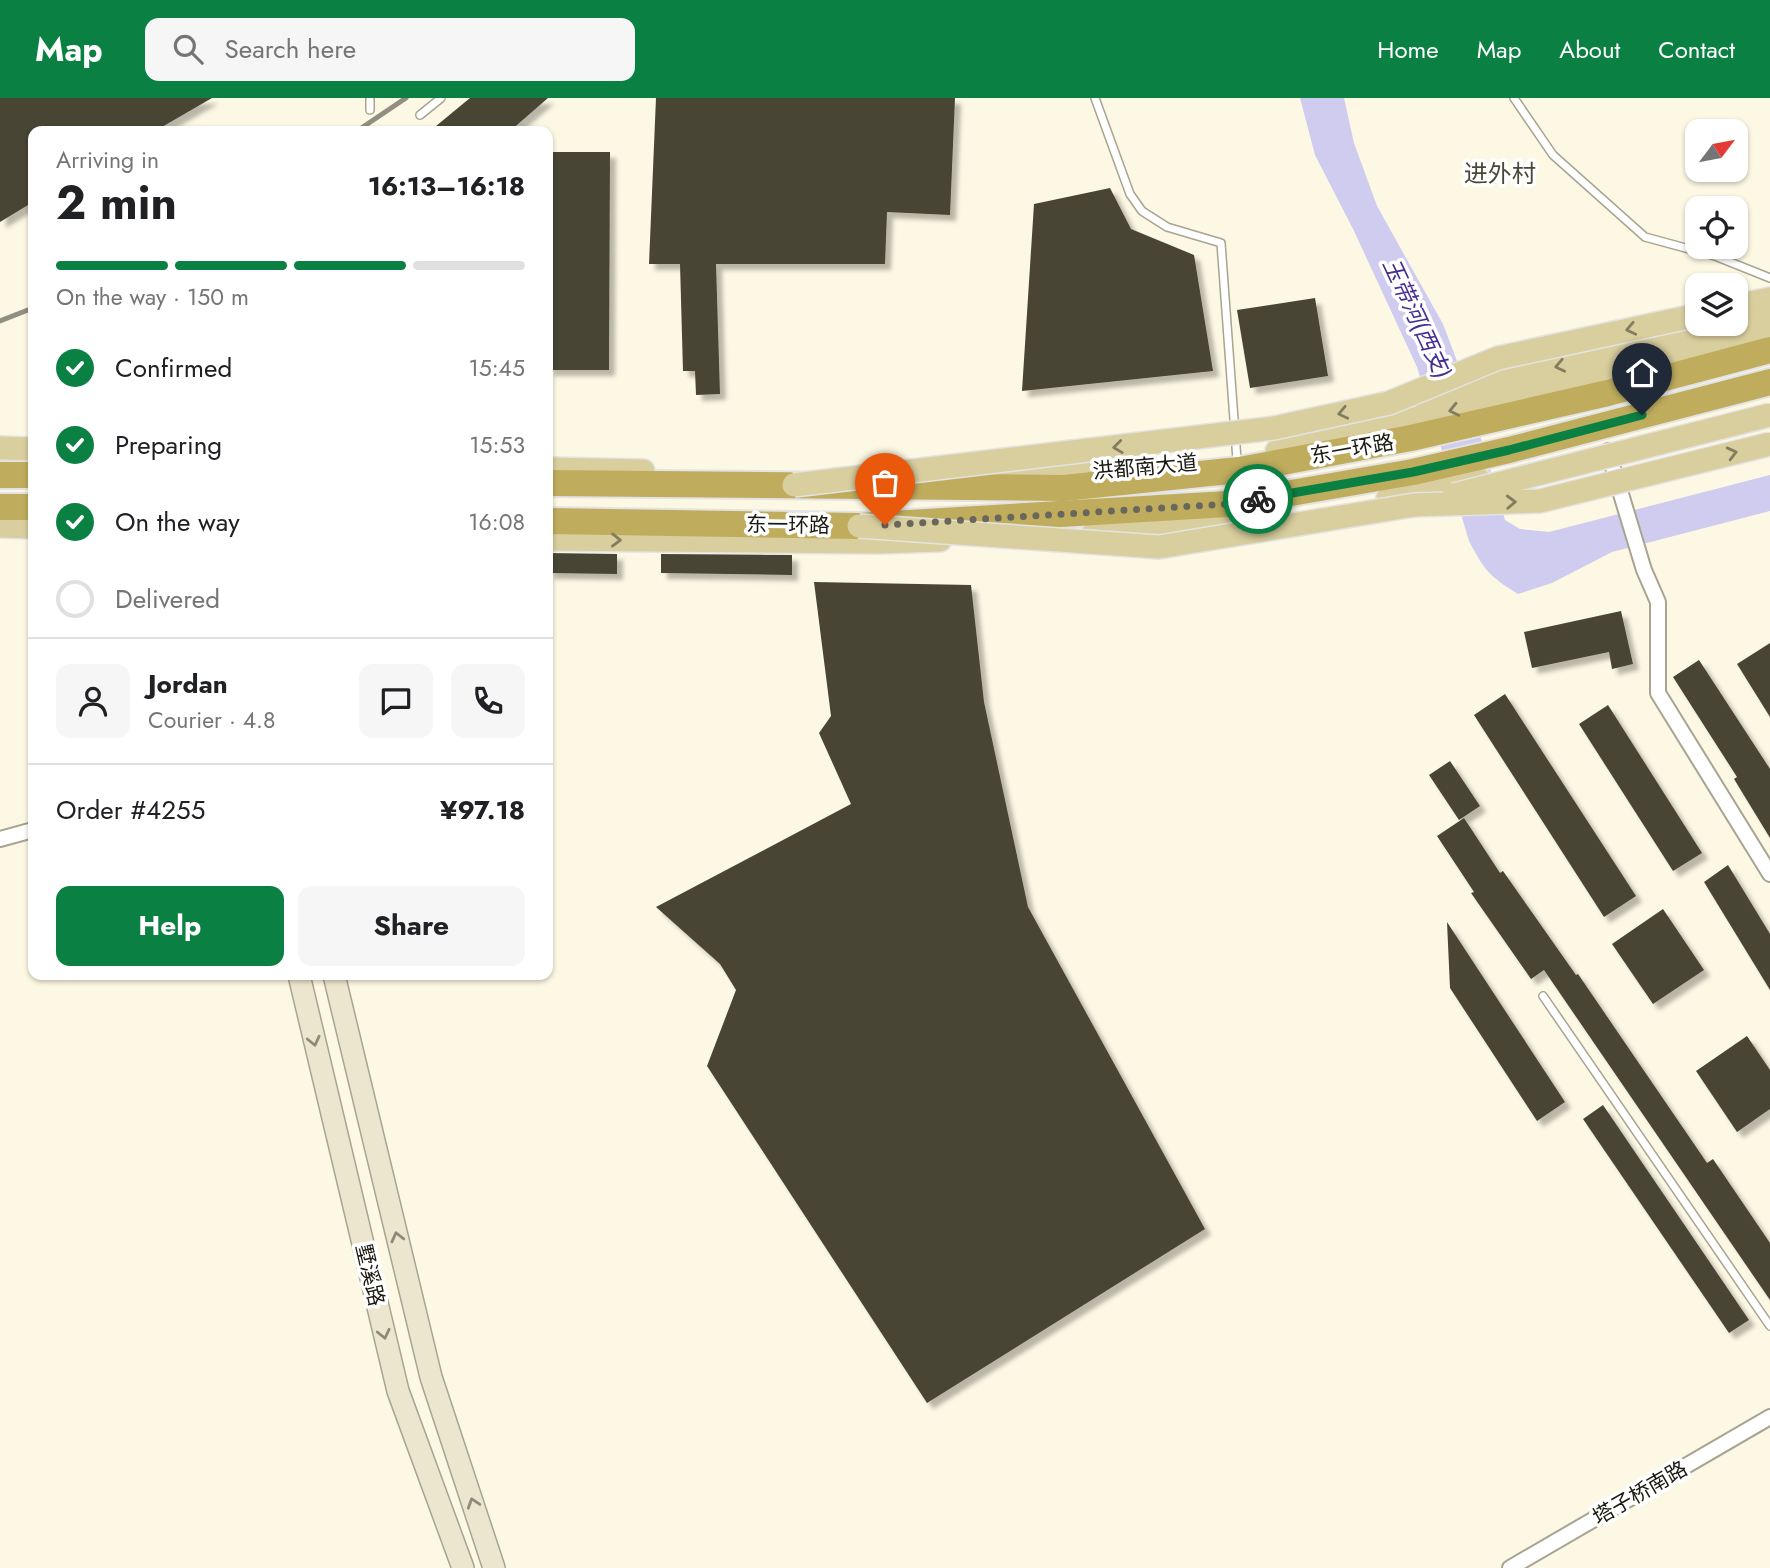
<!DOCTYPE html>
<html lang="en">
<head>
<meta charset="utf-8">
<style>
  :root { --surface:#fff; --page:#f6f6f6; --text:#202124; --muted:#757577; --line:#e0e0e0; --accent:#0b8043 }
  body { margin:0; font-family:Jost,"Noto Sans SC",sans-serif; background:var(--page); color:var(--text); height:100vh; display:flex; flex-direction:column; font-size:26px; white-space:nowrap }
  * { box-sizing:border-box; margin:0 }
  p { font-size:23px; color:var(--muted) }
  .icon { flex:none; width:38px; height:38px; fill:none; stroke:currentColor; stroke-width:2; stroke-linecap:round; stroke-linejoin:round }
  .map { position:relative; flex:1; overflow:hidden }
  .details { position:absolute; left:28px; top:28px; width:525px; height:854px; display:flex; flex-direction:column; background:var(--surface); border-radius:14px; box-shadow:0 2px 5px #0004 }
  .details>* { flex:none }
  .needle { width:46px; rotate:58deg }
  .fabs { position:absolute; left:1685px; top:21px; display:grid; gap:14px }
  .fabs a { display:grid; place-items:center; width:63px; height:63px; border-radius:14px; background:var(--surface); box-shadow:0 2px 5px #0004; font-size:35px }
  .pin { position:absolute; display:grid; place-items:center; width:60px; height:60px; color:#fff; margin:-72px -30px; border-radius:50% 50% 50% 0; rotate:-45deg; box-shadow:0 0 7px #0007 }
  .pin .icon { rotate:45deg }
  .courier { position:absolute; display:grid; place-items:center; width:70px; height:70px; margin:-35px; border:5px solid #0b8043; border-radius:50%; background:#fff; color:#222; box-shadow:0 2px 9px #0007 }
  .summary em { font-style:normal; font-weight:700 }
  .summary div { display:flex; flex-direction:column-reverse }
  .summary { display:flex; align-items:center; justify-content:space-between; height:119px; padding:0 28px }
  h1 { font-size:46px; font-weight:700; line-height:52px }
  .bar { display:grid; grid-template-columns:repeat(4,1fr); gap:10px 7px; align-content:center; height:84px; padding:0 28px }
  .bar i { height:9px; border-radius:5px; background:var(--line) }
  .bar .on { background:var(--accent) }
  .bar p { grid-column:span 4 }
  .line { display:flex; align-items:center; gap:18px; padding:0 28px; border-top:2px solid var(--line) }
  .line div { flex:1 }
  .round { display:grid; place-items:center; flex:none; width:74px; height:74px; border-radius:14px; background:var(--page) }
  ol { padding:0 28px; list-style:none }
  li { display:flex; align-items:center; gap:21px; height:77px }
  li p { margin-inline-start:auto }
  li .icon { padding:7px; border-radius:50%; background:var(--accent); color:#fff; stroke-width:4 }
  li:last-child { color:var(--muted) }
  li i { width:38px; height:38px; border:4px solid var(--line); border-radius:50% }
  .cta { display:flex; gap:14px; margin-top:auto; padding:14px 28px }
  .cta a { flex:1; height:80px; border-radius:14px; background:var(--accent); color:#fff; font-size:28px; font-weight:700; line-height:80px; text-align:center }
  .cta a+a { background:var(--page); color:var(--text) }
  header { display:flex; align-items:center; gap:42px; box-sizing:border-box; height:98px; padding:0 35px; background:var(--accent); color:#fff }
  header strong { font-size:33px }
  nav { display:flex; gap:38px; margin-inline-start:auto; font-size:24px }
  .search { width:490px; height:63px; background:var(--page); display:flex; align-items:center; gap:18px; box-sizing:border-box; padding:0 24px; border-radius:14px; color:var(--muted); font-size:26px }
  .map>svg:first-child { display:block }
  .water { fill:#cfccf0 }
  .building { fill:#494535; filter:url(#shadow) }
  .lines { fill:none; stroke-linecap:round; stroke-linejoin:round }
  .lane-casing { stroke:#a8a491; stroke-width:10 }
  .street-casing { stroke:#a8a491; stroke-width:18 }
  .secondary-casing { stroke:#a8a491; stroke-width:24 }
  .primary-casing { stroke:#e4e3e3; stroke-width:26 }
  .highway-casing { stroke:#e4e3e3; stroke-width:30 }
  .lane { stroke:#fff; stroke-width:7 }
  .street { stroke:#fff; stroke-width:14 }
  .secondary { stroke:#ece6ce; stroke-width:21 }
  .primary { stroke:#d9ce9e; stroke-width:23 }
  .highway { stroke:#bfad5d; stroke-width:26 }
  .rail { stroke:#918f81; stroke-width:5 }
  .primary-bridge-casing { stroke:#e4e3e3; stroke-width:26; stroke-linecap:butt }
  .primary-bridge { stroke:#d9ce9e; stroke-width:23 }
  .oneway { stroke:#837d5f }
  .oneway2 { stroke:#8e8a79 }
  .done { stroke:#69675c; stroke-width:7; stroke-dasharray:0 12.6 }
  .route { stroke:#0b8043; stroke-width:9 }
  .labels { text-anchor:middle; stroke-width:7; stroke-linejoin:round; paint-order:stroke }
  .street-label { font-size:21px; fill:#1a1912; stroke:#fff }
  .water-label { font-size:23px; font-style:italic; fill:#482f93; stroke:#fff }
  .quarter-label { font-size:24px; fill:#4b4737; stroke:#fff }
</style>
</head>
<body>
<header>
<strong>Map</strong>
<div class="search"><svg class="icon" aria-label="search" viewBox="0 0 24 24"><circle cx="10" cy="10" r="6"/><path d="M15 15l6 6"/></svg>Search here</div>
<nav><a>Home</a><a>Map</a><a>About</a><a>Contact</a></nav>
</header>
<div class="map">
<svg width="1770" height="1470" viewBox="0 0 1770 1470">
  <defs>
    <filter id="shadow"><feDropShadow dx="6" dy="6" stdDeviation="2" flood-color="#0004"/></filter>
  </defs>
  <rect width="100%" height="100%" fill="#fcf8e4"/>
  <path class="water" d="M 1300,0 L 1344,0 L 1354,45 L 1377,108 L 1443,226 L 1462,276 L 1505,422 L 1520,431 L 1549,434 L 1770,377 L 1770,413 L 1612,454 L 1552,485 L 1518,496 C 1489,478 1484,472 1469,443 L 1417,269 L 1354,133 L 1315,57 Z"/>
  <g class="building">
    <polygon points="0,0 212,0 155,33 33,33 33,104 0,124"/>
    <polygon points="470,0 548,0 510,33 430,33"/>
    <polygon points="656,0 955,0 950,117 887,114 885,166 716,166 720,296 696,297 695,273 683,273 680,166 649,166"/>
    <polygon points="548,54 610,54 609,272 548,272"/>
    <polygon points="1110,90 1131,131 1194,157 1213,273 1022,293 1034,106"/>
    <polygon points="1315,200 1328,278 1250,290 1237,212"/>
    <polygon points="548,455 617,456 617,476 548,475"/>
    <polygon points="661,456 792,457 792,477 661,475"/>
    <polygon points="814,484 971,487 984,604 1028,809 1205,1131 927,1305 707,968 736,892 720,866 656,809 851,706 819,635 831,618"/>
    <polygon points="1621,513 1633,566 1612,571 1609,554 1532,570 1524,534"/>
    <polygon points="1770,545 1770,619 1737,566"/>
    <polygon points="1699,562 1770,671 1770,740 1734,681 1737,679 1673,579"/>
    <polygon points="1505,596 1636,798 1604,819 1474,617"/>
    <polygon points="1608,607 1702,755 1673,773 1579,626"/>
    <polygon points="1450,663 1480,708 1459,722 1429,677"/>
    <polygon points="1464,720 1500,775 1503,773 1576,877 1578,876 1707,1065 1713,1061 1770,1145 1770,1202 1544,872 1531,881 1471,795 1474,794 1437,738"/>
    <polygon points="1728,767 1770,836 1770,892 1704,784"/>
    <polygon points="1663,811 1704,872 1653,906 1612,846"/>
    <polygon points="1447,824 1565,1004 1537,1023 1450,890"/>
    <polygon points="1747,938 1770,972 1770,1011 1737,1034 1696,973"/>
    <polygon points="1603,1007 1749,1222 1729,1235 1583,1021"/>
  </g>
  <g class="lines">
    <defs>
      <g id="lane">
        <polyline points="1095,0 1130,96 1142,113 1167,129 1221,145 1237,362"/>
        <polyline points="1514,0 1553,57 1645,139 1715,158 1770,180"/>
        <polyline points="370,12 370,0"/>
        <polyline points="420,17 441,0"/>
        <polyline points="1543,898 1770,1228"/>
      </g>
      <g id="street">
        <polyline points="1608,353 1644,472 1658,504 1658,595 1770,776"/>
        <polyline points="0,741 33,732"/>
        <polyline points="1510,1470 1770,1319"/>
      </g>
      <g id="secondary">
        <polyline points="299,877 398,1293 463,1470"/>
        <polyline points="334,877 431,1279 494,1470"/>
      </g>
      <g id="primary">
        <polyline points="1736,208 1770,201"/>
        <polyline points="1421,298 1770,221"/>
        <polyline points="0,350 33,351"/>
        <polyline points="1277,353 1770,238"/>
        <polyline points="548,371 643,373"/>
        <polyline points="1009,378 1111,374"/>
        <polyline points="1388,400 1478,381"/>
        <polyline points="0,428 33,429"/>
        <polyline points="1093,436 1129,435 1265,420"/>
        <polyline points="548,441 877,444 940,442"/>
      </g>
      <g id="highway">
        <polyline points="0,377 33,377"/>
        <polyline points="548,385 1064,390 1239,372 1411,340 1608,295 1770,252"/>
        <polyline points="0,409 33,409"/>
        <polyline points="548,423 859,428 1227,406 1413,374 1509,352 1770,284"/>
      </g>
    </defs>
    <use href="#lane" class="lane-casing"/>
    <use href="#street" class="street-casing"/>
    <use href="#secondary" class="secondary-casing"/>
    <use href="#primary" class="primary-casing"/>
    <use href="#highway" class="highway-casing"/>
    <use href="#lane" class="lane"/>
    <use href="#street" class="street"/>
    <use href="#secondary" class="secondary"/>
    <use href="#primary" class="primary"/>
    <use href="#highway" class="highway"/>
    <g class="rail">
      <polyline points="357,33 406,0"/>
      <polyline points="0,223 33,210"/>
    </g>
    <defs>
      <g id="primary-bridge">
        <polyline points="794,387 1274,330 1389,305 1498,260 1698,217"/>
        <polyline points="1454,397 1770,317"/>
        <polyline points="859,428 1159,449 1414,407 1540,403 1770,346"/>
      </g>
    </defs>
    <use href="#primary-bridge" class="primary-bridge-casing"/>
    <use href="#primary-bridge" class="primary-bridge"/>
  </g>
  <defs><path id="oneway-chevron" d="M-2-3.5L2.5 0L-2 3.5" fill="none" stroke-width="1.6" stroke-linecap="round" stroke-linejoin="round" transform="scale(1.75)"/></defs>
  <g class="oneway">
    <use href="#oneway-chevron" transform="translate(1631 231) rotate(168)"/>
    <use href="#oneway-chevron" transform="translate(1560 268) rotate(168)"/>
    <use href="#oneway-chevron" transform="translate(1454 312) rotate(167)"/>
    <use href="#oneway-chevron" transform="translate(1343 315) rotate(168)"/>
    <use href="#oneway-chevron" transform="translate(1118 349) rotate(173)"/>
    <use href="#oneway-chevron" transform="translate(1732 355) rotate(-14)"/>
    <use href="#oneway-chevron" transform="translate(1511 404) rotate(-2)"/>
    <use href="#oneway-chevron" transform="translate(616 442) rotate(1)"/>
  </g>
  <g class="oneway2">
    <use href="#oneway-chevron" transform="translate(314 943) rotate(77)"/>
    <use href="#oneway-chevron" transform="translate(397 1139) rotate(-104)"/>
    <use href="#oneway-chevron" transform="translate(384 1236) rotate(77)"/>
    <use href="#oneway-chevron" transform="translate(473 1405) rotate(-108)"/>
  </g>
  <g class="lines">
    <polyline class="done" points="885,427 1227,406 1258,401"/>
    <polyline class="route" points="1258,401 1413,374 1509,352 1642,317"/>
  </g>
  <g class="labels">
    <g class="street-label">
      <text transform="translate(1352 351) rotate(-10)" y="7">东一环路</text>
      <text transform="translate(1145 369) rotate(-5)" y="7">洪都南大道</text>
      <text transform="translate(788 427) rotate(1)" y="7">东一环路</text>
      <text transform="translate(370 1177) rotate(77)" y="7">墅溪路</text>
      <text transform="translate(1640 1395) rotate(-30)" y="7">塔子桥南路</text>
    </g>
    <g class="water-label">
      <text transform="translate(1417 220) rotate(65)" y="8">玉带河(西支)</text>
    </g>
    <g class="quarter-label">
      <text x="1500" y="84">进外村</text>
    </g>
  </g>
</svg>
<div class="fabs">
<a><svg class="needle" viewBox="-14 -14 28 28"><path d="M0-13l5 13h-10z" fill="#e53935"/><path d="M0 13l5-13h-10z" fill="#757577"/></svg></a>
<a><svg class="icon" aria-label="locate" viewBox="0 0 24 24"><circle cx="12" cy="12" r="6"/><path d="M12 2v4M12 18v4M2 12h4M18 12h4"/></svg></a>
<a><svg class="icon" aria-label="layers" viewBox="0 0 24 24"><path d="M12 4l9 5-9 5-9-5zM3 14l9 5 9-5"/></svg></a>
</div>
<div class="pin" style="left:885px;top:427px;background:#ea580c"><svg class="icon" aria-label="bag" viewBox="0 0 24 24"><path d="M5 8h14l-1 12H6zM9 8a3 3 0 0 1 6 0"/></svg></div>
<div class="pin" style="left:1642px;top:317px;background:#1f2937"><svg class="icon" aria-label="home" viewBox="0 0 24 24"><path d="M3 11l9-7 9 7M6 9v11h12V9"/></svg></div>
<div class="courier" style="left:1258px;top:401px"><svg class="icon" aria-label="bike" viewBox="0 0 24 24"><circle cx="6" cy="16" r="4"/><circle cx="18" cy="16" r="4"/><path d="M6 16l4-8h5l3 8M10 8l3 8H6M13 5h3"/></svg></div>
<section class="details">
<div class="summary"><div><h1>2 min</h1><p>Arriving in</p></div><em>16:13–16:18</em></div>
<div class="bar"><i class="on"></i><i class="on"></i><i class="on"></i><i></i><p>On the way · 150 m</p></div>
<ol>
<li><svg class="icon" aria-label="check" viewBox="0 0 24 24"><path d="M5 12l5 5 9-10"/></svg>Confirmed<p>15:45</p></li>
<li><svg class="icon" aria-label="check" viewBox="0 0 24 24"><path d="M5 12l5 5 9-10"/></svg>Preparing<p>15:53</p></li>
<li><svg class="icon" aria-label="check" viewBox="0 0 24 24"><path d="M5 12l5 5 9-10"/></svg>On the way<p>16:08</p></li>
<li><i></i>Delivered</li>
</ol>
<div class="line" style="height:126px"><a class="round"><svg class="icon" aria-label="person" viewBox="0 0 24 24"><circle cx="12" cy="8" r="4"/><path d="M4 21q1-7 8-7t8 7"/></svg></a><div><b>Jordan</b><p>Courier · 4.8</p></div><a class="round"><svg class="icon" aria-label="chat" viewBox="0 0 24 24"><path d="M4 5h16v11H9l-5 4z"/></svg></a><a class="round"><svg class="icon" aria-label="phone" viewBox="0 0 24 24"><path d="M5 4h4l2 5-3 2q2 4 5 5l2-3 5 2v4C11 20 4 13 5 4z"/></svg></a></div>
<div class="line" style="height:91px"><div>Order #4255</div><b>¥97.18</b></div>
<div class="cta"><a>Help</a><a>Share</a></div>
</section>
</div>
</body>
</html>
